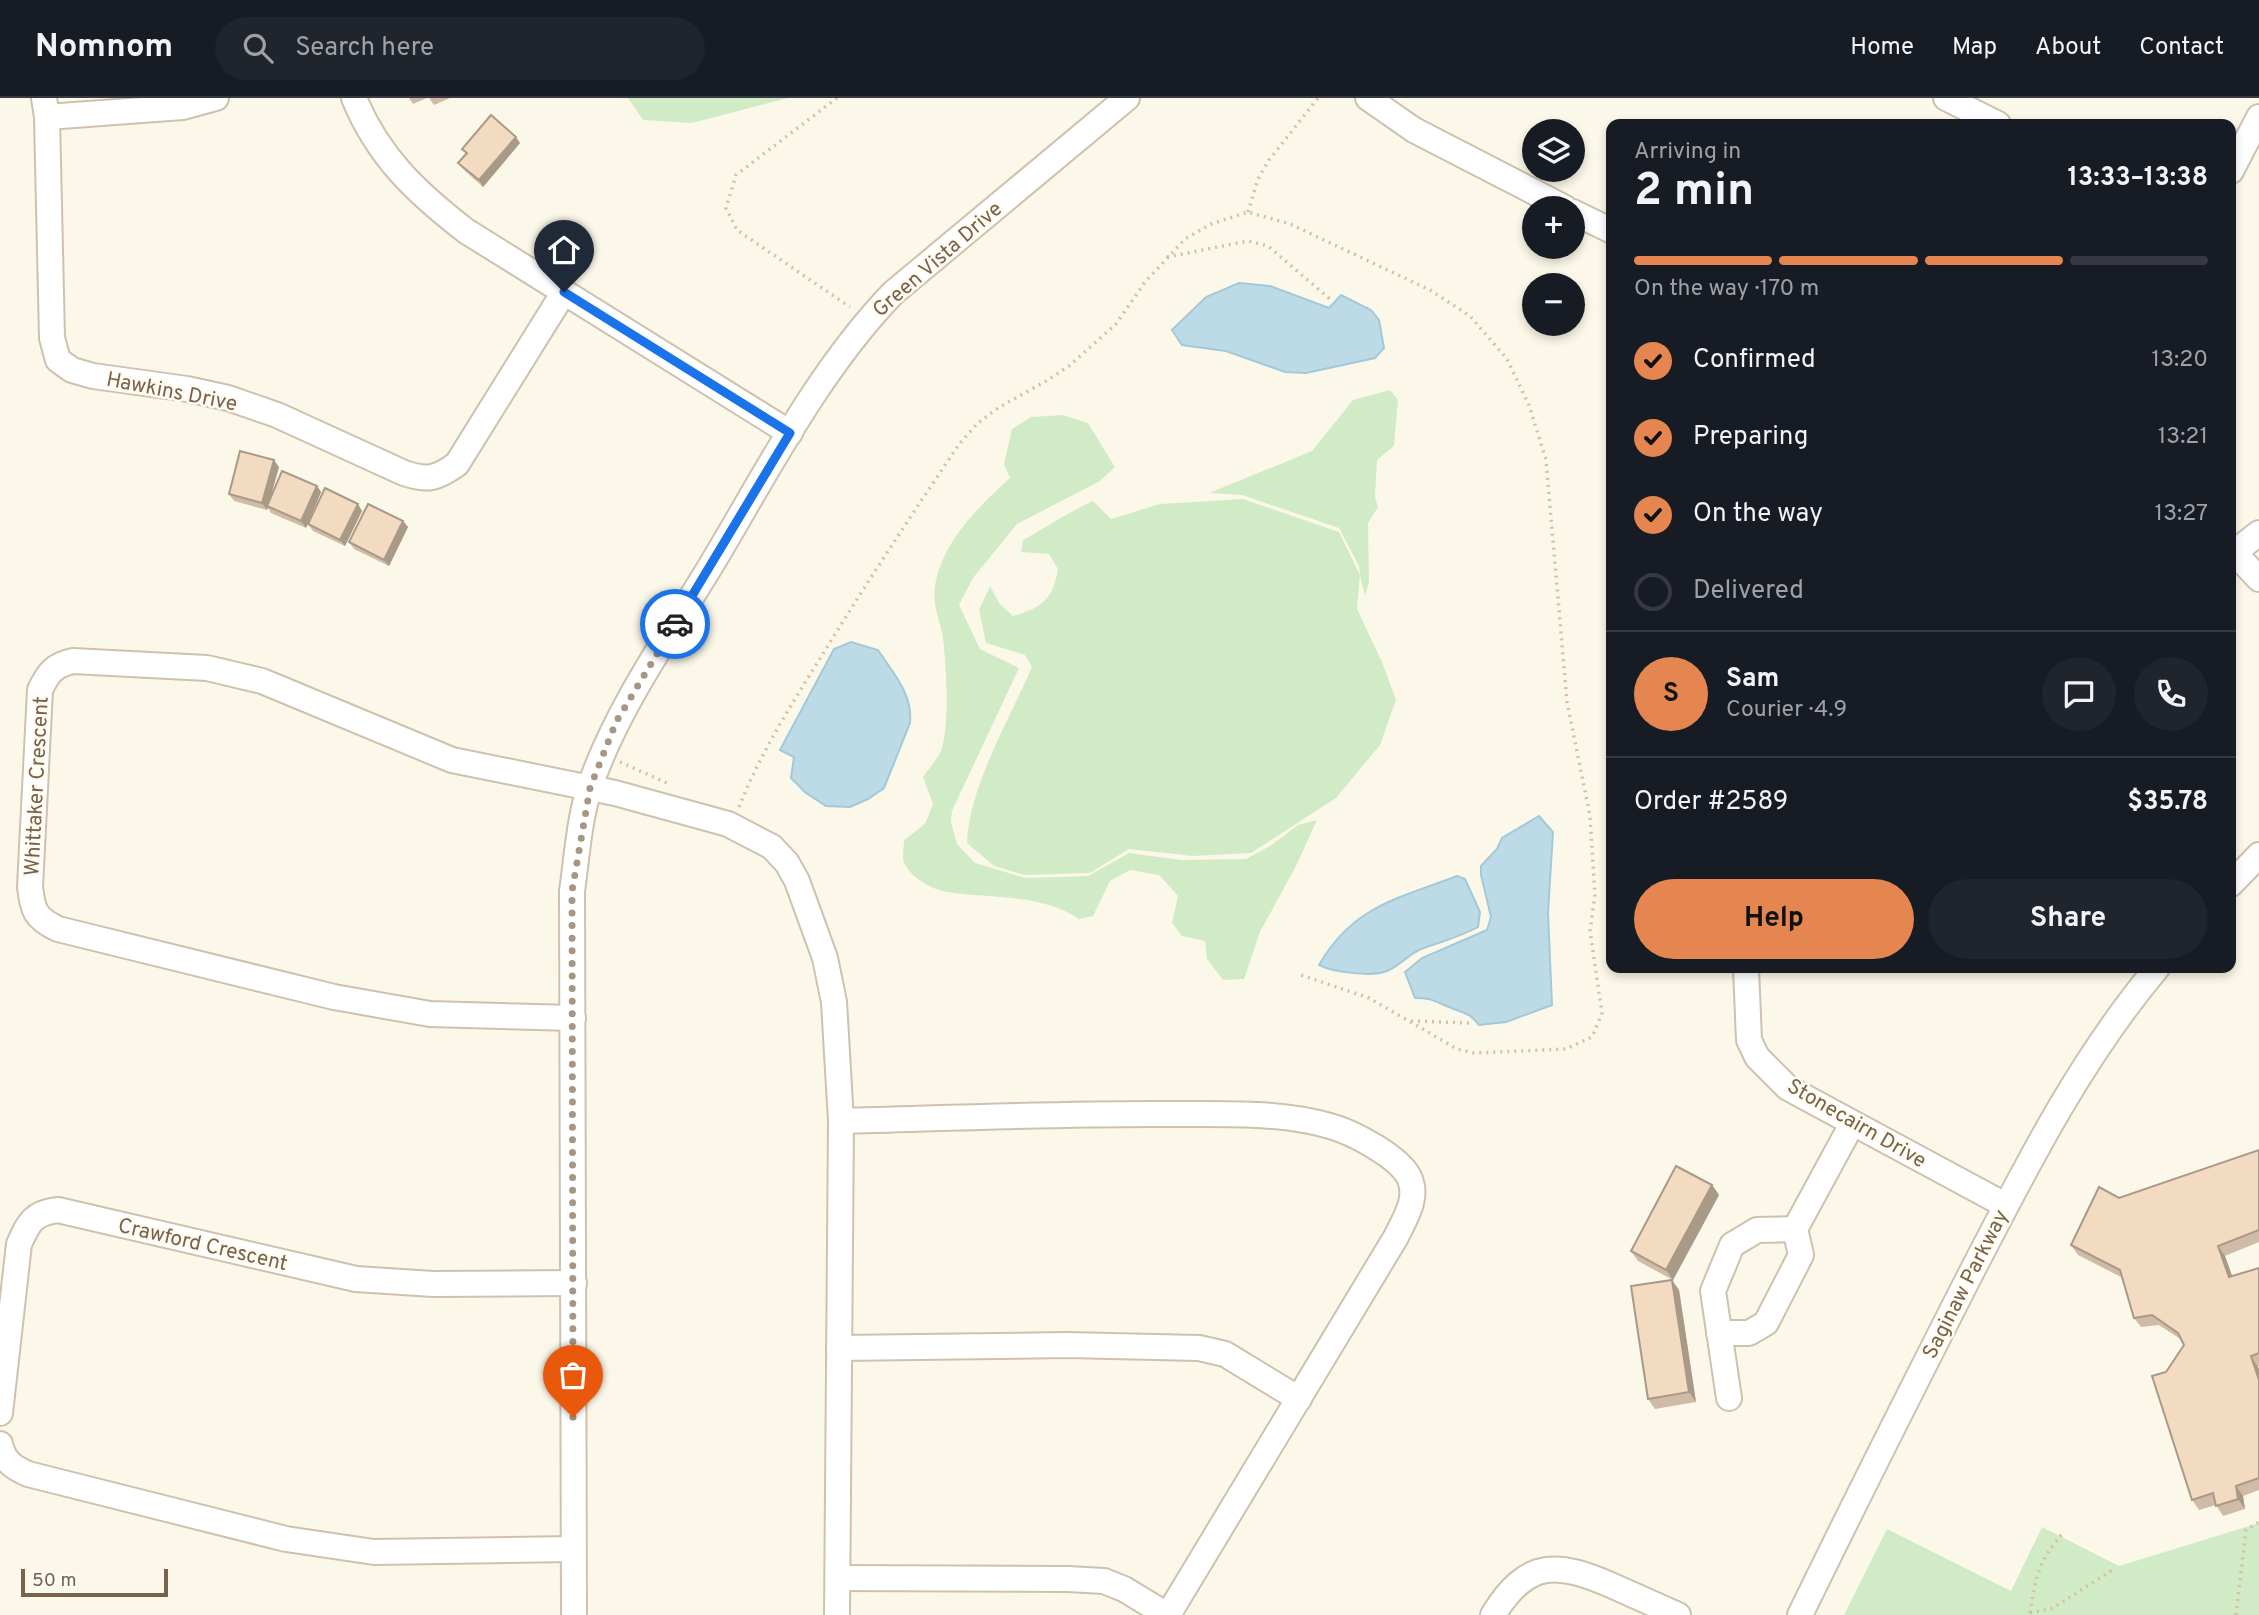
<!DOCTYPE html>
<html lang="en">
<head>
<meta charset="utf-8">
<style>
  :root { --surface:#171b24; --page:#20242c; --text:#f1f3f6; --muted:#9ea1a6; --line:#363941; --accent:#e58650 }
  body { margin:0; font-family:Overpass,sans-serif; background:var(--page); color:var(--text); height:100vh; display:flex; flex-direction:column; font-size:26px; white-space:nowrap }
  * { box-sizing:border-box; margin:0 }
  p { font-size:23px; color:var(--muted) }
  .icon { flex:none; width:38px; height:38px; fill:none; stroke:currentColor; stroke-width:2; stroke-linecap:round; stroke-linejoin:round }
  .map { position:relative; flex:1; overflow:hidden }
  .details { position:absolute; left:1606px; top:21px; width:630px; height:854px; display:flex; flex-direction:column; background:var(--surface); border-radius:14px; box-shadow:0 4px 10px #0003 }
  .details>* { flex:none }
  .tools { position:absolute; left:1522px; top:21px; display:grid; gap:14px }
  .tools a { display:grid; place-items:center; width:63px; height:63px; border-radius:50%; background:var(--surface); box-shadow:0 4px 10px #0003; font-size:35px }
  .scale { position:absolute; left:21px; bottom:18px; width:147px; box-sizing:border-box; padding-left:7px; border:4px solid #77624c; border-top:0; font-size:19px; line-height:24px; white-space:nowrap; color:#77624c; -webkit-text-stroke:5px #fffbf0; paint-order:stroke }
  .pin { position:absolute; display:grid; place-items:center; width:60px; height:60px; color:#fff; margin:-72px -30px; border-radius:50% 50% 50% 0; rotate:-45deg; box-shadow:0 0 7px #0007 }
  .pin .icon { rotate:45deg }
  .courier { position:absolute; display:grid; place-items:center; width:70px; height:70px; margin:-35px; border:5px solid #1a73e8; border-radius:50%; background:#fff; color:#222; box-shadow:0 2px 9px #0007 }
  .summary em { font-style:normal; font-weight:700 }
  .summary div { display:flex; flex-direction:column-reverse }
  .summary { display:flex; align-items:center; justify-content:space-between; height:119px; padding:0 28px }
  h1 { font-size:46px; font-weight:700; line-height:52px }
  .bar { display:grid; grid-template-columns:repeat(4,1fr); gap:10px 7px; align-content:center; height:84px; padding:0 28px }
  .bar i { height:9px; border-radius:5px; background:var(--line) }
  .bar .selected { background:var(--accent) }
  .bar p { grid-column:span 4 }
  .line { display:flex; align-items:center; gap:18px; padding:0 28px; border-top:2px solid var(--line) }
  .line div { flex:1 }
  .round { display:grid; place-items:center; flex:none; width:74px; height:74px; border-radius:37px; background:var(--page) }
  ol { padding:0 28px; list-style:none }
  li { display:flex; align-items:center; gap:21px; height:77px }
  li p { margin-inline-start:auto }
  li .icon { padding:7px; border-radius:50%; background:var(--accent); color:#111; stroke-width:4 }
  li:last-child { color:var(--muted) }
  li i { width:38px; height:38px; border:4px solid var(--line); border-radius:50% }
  .cta { display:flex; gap:14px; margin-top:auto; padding:14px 28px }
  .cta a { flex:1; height:80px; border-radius:42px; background:var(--accent); color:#111; font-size:28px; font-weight:700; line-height:80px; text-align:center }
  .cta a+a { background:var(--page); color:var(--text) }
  header { display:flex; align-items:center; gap:42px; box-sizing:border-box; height:98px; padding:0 35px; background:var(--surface); border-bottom:2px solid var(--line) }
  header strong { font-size:33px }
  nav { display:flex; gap:38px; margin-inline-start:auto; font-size:24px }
  .search { width:490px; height:63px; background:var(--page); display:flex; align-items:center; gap:18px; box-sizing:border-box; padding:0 24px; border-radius:38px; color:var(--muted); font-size:26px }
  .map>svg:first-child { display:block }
  .green { fill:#d1ebc7 }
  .water { fill:#bddbe7; stroke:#a3c9d8; stroke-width:2 }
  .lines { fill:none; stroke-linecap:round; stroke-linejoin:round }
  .minor-casing { stroke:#cfc1ae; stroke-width:28 }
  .path { stroke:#d7bfa3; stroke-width:3.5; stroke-dasharray:2 5; stroke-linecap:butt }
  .minor { stroke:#fff; stroke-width:24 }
  .wall { fill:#d0bca6 }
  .shaded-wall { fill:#a99987 }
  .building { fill:#f2dbc1; stroke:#a99987; stroke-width:2 }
  .done { stroke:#a69683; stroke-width:7; stroke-dasharray:0 12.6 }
  .route { stroke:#1a73e8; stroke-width:9 }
  .labels { text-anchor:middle; stroke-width:5; stroke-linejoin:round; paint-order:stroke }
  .street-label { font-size:21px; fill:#77624c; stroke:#fffbf0 }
</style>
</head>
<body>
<header>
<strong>Nomnom</strong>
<div class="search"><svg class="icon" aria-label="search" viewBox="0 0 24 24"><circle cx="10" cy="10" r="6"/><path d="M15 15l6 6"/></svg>Search here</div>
<nav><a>Home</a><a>Map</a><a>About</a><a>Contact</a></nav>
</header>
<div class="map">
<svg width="2259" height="1517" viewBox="0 0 2259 1517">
  <rect width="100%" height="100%" fill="#fcf8e9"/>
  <g class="green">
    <polygon points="628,0 788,0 692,25 643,22"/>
    <path d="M 1390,292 L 1398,302 L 1394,348 L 1377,362 L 1375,399 L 1378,409 L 1368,425 L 1369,485 L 1365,498 L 1360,477 L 1357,511 L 1382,564 L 1396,602 L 1380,647 L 1336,700 L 1251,755 L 1193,758 L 1129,751 L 1090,775 L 1024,777 L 994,768 L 967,745 C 969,689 1009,622 1032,569 L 1025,557 L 986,545 L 979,512 L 990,488 L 999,505 L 1013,518 C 1042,510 1053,501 1058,471 L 1049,456 L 1021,454 L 1023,442 C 1047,429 1068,414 1093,403 L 1111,421 L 1160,406 L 1243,401 L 1339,434 L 1360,477 L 1359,468 L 1339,430 L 1242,397 L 1209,395 L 1312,353 L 1353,302 Z"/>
    <path d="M 1063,317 L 1088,325 L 1115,369 L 1100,383 L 1017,426 L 973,480 L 959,507 L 980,551 L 1019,570 L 952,713 L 951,724 L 957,746 L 975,765 L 1026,780 L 1088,778 L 1129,755 L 1181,762 L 1246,761 L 1270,748 L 1298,727 L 1317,722 L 1296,768 L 1260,834 L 1244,881 L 1223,882 L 1207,861 L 1205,843 L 1182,838 L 1172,825 L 1178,798 L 1159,777 L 1130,772 L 1110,783 L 1093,818 L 1079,821 C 1040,795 992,801 947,794 C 933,792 909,779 904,764 C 902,758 904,748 904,742 L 925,726 L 933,706 L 923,679 C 928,672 934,665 939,657 C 951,636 946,565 943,540 C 940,522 932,507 935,488 C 942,444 978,409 1010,380 L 1004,366 L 1012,331 L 1031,319 Z"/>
    <polygon points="2259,1425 2259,1517 1844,1517 1887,1431 2011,1493 2042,1429 2119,1468"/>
  </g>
  <g class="water">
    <polygon points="1239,185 1270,188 1329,210 1341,197 1371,212 1379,222 1384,250 1375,260 1306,275 1285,274 1226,253 1182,247 1172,232 1206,199"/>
    <path d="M 851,544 L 878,552 C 893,575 913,596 910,625 L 884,690 L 868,701 L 850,709 L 826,708 L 806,695 L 791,680 L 794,659 L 780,652 L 834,551 Z"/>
    <path d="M 1539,718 L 1553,734 L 1548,815 L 1552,907 L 1506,924 L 1479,927 C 1468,913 1464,916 1449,909 C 1434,903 1432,900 1415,900 L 1405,874 L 1422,860 L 1487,832 L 1491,819 L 1481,777 L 1481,768 L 1497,751 L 1502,740 Z"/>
    <path d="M 1457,778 L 1465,781 L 1480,814 L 1478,829 C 1460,839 1440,844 1421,851 C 1409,856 1400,867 1389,872 C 1374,880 1333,874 1319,867 C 1353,808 1397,801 1457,778 Z"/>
  </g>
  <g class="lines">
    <defs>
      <g id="minor">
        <path d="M 44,0 L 47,19 L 52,240 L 58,262 L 72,272 L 93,278 L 187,291 L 228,300 L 277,317 L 404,375 C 428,383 436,381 457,366 L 564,194"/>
        <path d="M 354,0 C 378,59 417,95 466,133 L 790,335"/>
        <polyline points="1368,0 1414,32 1565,110"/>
        <polyline points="1946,0 1998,26"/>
        <polyline points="47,19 183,9 216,0"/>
        <polyline points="2231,73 2259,19"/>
        <polyline points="1573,114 1612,133"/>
        <polyline points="2231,451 2259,481"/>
        <polyline points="2235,454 2259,435"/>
        <polyline points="2231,786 2259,757"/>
        <polyline points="1746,870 1749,942 1757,959 1788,990 2005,1107"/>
        <path d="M 573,920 L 430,916 L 334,899 L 58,831 C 35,820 33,813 30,789 L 40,592 C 48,575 54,567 73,563 L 207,570 L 262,583 L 452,662 L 615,695 L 728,726 L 772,749 L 787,765 L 797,783 L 825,860 L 834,904 L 841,1023 L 837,1517"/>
        <path d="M 841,1023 C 953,1020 1065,1015 1176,1016 C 1226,1016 1281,1014 1330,1028 C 1352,1034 1398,1058 1409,1079 C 1419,1100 1405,1120 1396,1139 L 1168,1517"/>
        <polyline points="1719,1235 1749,1235 1766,1225 1801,1157 1795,1131"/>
        <polyline points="839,1250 1067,1247 1199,1250 1225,1256 1299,1301"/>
        <polyline points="1729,1300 1713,1193 1732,1147 1757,1132 1795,1131 1852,1026"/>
        <path d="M 0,1315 L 19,1146 C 29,1124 33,1115 58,1112 L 356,1181 L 433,1186 L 574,1185"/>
        <path d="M 0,1346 C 4,1363 12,1369 28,1376 L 286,1441 L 374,1454 L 572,1451"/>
        <polyline points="838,1480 1068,1481 1104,1483 1124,1491 1167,1517"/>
        <path d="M 574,1517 L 572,793 C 577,759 579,721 590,688 C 617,610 667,540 710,469 C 766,376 817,274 893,195 L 1127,0"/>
        <path d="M 1493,1517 C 1528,1460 1558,1464 1613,1488 C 1635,1498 1656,1507 1678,1517"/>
        <path d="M 1800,1517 C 1855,1404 1911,1293 1968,1181 C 2024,1073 2078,964 2157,870"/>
      </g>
    </defs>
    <use href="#minor" class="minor-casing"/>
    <g class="path">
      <polyline points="837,0 736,77 726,110 737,132 850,209"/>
      <polyline points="1248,114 1258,81 1269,62 1318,0"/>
      <polyline points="1167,159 1248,143 1268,148 1331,202"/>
      <polyline points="620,664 667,685"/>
      <path d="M 739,709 C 760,656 791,607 821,559 C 865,487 912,416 960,345 L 978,325 L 998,310 L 1046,283 L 1069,268 L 1116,226 L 1145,184 L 1185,141 L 1211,126 L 1248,114 L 1290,126 L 1430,192 L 1470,218 L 1507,261 L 1529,307 L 1546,362 L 1567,604 L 1590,718 L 1595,797 L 1590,833 L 1602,915 L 1592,939 L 1566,951 L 1474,955 L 1457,951 L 1369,900 L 1301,877"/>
      <polyline points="1411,923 1470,925"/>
      <polyline points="2030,1515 2053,1510 2114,1471"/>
      <path d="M 2030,1515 C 2036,1477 2038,1463 2065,1433"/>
      <polyline points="2236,1517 2246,1432 2259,1424"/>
    </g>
    <use href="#minor" class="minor"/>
  </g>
  <g class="wall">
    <polygon points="409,0 427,0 413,6"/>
    <polygon points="429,0 450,0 434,7"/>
    <polygon points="520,45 483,89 463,71 458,65 466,56 462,51"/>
    <polygon points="279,369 270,400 317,388 321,394 306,430 271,415 268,410 267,412 234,403 229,396"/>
    <polygon points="362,413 345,448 313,433 308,426"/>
    <polygon points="403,423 408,429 389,468 354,451 349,444"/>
    <polygon points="2259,1052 2259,1144 2225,1158 2232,1178 2259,1170 2259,1268 2258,1268 2259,1271 2259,1392 2243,1398 2245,1411 2223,1418 2216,1407 2199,1412 2192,1402 2166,1274 2184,1247 2182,1242 2159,1227 2141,1229 2134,1220 2123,1180 2078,1157 2071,1147 2119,1100"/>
    <polygon points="1712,1087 1719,1097 1673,1182 1638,1163 1631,1153"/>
    <polygon points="1679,1192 1696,1304 1655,1311 1648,1301"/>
  </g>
  <g class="shaded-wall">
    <polygon points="516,39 520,45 483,89 479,82"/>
    <polygon points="274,362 279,369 267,412 262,405"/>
    <polygon points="317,388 321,394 306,430 301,423"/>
    <polygon points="358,406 362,413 345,448 340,442"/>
    <polygon points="403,423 408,429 389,468 384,462"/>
    <polygon points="1712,1087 1719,1097 1673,1182 1666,1172"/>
    <polygon points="2218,1148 2225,1158 2236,1189 2229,1179"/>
    <polygon points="1672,1182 1679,1192 1696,1304 1689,1294"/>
    <polygon points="2251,1258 2259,1271 2259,1282"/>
    <polygon points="2236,1388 2243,1398 2245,1411 2238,1401"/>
  </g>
  <g class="building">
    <polygon points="491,17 516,39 479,82 458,65 467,55 462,51"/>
    <polygon points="240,353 274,362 262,405 229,396"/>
    <polygon points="282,373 317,388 301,423 267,408"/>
    <polygon points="325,390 358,406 340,442 308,426"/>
    <polygon points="368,406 403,423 384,462 349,444"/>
    <polygon points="2259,1052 2259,1132 2218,1148 2229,1179 2259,1170 2259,1255 2251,1258 2259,1282 2259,1380 2236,1388 2238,1401 2216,1408 2213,1395 2192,1402 2152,1278 2166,1274 2184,1247 2178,1235 2152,1217 2134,1220 2120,1172 2071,1147 2099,1089 2119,1100"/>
    <polygon points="1676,1068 1712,1087 1666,1172 1631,1153"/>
    <polygon points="1672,1182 1689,1294 1648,1301 1631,1188"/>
  </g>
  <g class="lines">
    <polyline class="done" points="573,1319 572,793 590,690 616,624 675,526"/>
    <polyline class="route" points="564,194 790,335 675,526"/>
  </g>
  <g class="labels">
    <g class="street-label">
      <text transform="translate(937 161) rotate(-41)" y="7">Green Vista Drive</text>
      <text transform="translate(172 293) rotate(11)" y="7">Hawkins Drive</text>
      <text transform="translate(36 688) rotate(-87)" y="7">Whittaker Crescent</text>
      <text transform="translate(1857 1025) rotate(30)" y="7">Stonecairn Drive</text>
      <text transform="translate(203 1146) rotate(13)" y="7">Crawford Crescent</text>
      <text transform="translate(1965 1186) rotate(-63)" y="7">Saginaw Parkway</text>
    </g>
  </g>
</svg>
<div class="tools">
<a><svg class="icon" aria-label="layers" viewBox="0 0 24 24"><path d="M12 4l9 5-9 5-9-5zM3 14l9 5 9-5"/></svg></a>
<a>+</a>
<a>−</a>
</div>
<div class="scale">50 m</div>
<div class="pin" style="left:573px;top:1319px;background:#ea580c"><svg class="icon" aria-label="bag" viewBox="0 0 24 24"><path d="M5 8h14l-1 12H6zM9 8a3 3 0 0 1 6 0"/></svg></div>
<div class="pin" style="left:564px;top:194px;background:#1f2937"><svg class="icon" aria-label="home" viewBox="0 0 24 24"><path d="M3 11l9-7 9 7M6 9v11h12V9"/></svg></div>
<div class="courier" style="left:675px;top:526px"><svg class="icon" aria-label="car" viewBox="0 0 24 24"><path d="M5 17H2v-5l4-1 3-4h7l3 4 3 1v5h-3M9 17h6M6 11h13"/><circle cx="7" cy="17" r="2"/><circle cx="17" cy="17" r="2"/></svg></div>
<section class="details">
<div class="summary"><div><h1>2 min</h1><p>Arriving in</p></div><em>13:33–13:38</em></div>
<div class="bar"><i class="selected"></i><i class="selected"></i><i class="selected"></i><i></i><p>On the way · 170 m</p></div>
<ol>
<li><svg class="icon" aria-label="check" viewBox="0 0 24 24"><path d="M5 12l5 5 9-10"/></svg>Confirmed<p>13:20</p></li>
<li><svg class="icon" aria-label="check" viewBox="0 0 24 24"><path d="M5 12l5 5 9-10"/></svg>Preparing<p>13:21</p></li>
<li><svg class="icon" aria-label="check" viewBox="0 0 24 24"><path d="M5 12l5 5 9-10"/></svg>On the way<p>13:27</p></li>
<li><i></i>Delivered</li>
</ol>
<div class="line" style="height:126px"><b class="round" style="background:var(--accent);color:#111">S</b><div><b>Sam</b><p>Courier · 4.9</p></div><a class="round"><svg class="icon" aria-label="chat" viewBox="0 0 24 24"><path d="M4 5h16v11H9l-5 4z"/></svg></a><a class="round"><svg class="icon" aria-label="phone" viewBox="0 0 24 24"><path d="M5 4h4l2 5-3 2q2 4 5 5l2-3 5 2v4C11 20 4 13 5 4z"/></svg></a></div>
<div class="line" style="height:91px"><div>Order #2589</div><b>$35.78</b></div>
<div class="cta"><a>Help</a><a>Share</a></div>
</section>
</div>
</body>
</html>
